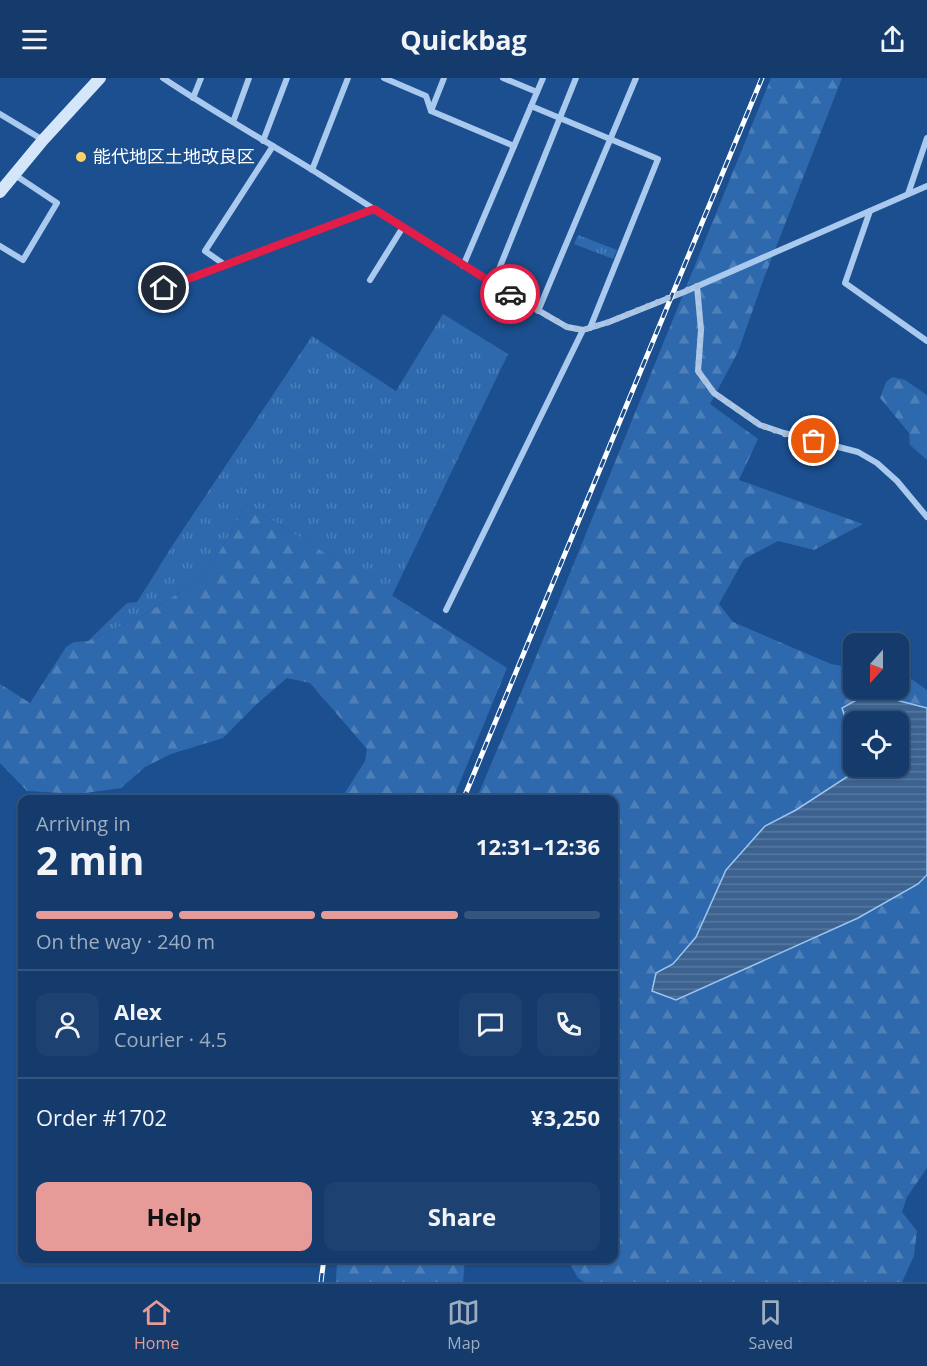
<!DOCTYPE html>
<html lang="en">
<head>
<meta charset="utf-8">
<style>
  :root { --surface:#143b6b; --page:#1d4271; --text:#f1f3f6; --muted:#9dadc1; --line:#33557e; --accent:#e69b98 }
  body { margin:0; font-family:"Open Sans","Noto Sans JP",sans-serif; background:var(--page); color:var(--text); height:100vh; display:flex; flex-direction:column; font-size:22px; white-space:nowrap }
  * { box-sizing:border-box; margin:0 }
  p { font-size:20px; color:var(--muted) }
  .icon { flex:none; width:33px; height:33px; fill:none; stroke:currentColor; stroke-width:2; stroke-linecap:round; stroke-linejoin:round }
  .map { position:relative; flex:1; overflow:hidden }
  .side { position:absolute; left:18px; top:717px; width:600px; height:468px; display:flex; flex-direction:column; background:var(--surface); border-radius:12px; box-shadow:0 2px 4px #0004,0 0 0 2px var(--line) }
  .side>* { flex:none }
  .needle { width:39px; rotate:201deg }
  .controls { position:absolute; left:843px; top:555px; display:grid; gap:12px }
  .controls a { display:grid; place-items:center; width:66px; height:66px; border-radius:12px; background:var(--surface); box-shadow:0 2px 4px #0004,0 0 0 2px var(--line); font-size:30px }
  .pin { position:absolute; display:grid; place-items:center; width:51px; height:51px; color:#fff; margin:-26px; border:3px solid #fff; border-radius:50%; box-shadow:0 2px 6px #0007 }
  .courier { position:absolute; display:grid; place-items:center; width:60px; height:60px; margin:-30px; border:4px solid #e11d48; border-radius:50%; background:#fff; color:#222; box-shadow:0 2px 8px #0007 }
  .headline em { font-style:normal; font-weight:700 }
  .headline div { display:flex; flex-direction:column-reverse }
  .headline { display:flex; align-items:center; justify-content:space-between; height:102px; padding:0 18px }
  h1 { font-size:39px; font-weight:700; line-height:45px }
  .bar { display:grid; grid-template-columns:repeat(4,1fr); gap:9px 6px; align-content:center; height:72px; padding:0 18px }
  .bar i { height:8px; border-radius:4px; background:var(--line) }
  .bar .active { background:var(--accent) }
  .bar p { grid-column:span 4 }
  .line { display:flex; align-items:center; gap:15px; padding:0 18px; border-top:2px solid var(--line) }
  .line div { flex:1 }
  .round { display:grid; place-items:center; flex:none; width:63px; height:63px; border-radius:12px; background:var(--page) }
  .button { display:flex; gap:12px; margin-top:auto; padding:12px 18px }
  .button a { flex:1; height:69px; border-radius:12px; background:var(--accent); color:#111; font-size:24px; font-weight:700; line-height:69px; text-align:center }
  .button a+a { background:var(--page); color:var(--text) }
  header { display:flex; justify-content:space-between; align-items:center; height:78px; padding:0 18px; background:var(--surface); font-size:27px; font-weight:700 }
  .tabs { display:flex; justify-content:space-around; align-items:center; height:84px; border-top:2px solid var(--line); background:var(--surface); font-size:16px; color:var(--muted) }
  .tabs a { display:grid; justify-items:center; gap:3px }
  .tabs .active { color:var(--accent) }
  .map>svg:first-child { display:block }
  .grass { fill:url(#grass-tufts) }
  .forest { fill:url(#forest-firs) }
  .water { fill:url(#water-rules); stroke:#9cc4f0; stroke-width:1.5 }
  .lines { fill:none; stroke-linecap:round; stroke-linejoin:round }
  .street { stroke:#a9c9ee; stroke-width:6 }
  .secondary { stroke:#d6e6fa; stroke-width:12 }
  .rail-casing { stroke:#fff; stroke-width:5 }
  .rail { stroke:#1b4f8f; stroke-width:3; stroke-dasharray:9; stroke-linecap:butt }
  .done { stroke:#afc1d8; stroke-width:6; stroke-dasharray:0 10.8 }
  .route { stroke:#e11d48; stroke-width:8 }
  .poi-dot { fill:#ffd166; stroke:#1b4f8f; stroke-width:2 }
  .labels { text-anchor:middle; stroke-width:4.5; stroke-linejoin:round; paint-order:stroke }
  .poi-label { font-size:18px; fill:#fff; stroke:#1b4f8f; text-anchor:start }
</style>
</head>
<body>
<header><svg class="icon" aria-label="menu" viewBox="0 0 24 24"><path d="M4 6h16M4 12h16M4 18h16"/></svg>Quickbag<svg class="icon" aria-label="share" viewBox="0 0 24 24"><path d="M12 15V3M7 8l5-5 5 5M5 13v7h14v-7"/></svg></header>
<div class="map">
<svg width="927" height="1204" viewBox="0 0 927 1204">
  <defs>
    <pattern id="grass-tufts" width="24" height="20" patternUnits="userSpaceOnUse" patternTransform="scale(1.5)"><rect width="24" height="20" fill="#2e69ad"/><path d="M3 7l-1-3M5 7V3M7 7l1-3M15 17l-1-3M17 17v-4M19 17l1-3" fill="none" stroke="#4d80b9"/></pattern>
    <pattern id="forest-firs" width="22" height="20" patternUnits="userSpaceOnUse" patternTransform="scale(1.5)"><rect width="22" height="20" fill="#2e69ad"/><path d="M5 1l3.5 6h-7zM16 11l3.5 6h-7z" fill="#4d80b9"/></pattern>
    <pattern id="water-rules" width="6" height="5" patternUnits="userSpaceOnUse" patternTransform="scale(1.5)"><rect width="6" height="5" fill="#3c6290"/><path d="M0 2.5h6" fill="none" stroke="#597aa1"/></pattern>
  </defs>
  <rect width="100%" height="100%" fill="#1b4f8f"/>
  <g class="grass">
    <polygon points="578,157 617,172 613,181 574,166"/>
    <polygon points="443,236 508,276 392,518 247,426 205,499 140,539 88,563 127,525 137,524 174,465 312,258 396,313"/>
  </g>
  <g class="forest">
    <polygon points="771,0 842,0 764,200 738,274 710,326 758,361 739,402 863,446 814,472 778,463 744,481 719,526 733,544 831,586 853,590 854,610 898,610 899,595 904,596 927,612 927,630 869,615 848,648 853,654 854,688 862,689 796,732 765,748 714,818 696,859 673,886 656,895 677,922 858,840 927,799 927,1090 907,1119 902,1134 917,1153 914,1178 902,1204 584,1204 578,1200 567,1181 614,1180 614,722 476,722 533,586"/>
    <polygon points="892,299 905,302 927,317 927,382 910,367 909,355 880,320 886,304"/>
    <polygon points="247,426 507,590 453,721 341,721 365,683 367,671 310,605 287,600 258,625 223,660 171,676 145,689 121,710 78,716 27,713 0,685 0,606 30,625 66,569 74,564 88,563 140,539 205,499"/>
    <polygon points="337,1181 465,1181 463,1204 336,1204"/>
  </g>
  <polygon class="water" points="869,615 927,630 927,797 918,806 858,840 676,922 652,913 656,895 673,886 696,859 726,792 765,748 796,732 862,689 898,688 898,644 854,644 853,654 848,648 842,630"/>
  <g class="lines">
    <g class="street">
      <path d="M 163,0 C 212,33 264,62 314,93 C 398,146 481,200 567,249 L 583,252 L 609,244 L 684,214 L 927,108"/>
      <polyline points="384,0 426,18 431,33 514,68"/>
      <polyline points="503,0 537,14"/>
      <polyline points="193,20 201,0"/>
      <polyline points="531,28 658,81 590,250"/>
      <polyline points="431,33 444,0"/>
      <polyline points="0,36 43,62"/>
      <polyline points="233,44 249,0"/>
      <polyline points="263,63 287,0"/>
      <polyline points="312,92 348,0"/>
      <polyline points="908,116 927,60"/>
      <polyline points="870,133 845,205 927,263"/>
      <polyline points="0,168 23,182 57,125 15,97"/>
      <polyline points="225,187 205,173 273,68"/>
      <polyline points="463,188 543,0"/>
      <polyline points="370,202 403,149"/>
      <polyline points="493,206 576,0"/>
      <polyline points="697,208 701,252 698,293 714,315 760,347 784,355 858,374 877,385 897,403 927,439"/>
      <polyline points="143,218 374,131"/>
      <polyline points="538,233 636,0"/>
      <polyline points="446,532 583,252"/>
    </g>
    <polyline class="secondary" points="0,114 43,62 100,0"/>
    <defs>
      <g id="rail">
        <polyline points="463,722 762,0"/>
        <polyline points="321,1204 324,1180"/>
      </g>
    </defs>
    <use href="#rail" class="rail-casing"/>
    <use href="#rail" class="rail"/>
  </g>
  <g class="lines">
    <polyline class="done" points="510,216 567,249 583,252 609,244 697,208 701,252 698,293 714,315 760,347 784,356 814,363"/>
    <polyline class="route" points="164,210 374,131 510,216"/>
  </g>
  <circle class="poi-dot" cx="81" cy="79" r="6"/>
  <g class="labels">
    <g class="poi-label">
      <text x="93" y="85">能代地区土地改良区</text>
    </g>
  </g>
</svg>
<div class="controls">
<a><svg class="needle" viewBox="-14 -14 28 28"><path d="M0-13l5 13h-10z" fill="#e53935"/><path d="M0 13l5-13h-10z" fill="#9dadc1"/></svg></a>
<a><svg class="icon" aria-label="locate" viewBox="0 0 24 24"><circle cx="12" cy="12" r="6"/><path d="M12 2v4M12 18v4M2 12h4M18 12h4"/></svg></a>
</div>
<div class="pin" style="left:814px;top:363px;background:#ea580c"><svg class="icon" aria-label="bag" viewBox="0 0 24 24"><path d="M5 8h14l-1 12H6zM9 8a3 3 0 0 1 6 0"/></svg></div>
<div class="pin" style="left:164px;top:210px;background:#1f2937"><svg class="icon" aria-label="home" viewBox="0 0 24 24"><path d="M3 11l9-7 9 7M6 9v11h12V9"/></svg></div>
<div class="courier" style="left:510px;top:216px"><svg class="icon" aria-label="car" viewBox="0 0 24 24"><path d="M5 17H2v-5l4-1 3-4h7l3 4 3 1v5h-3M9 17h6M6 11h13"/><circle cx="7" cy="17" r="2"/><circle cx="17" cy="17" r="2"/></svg></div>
<section class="side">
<div class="headline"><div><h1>2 min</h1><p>Arriving in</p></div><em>12:31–12:36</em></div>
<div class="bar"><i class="active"></i><i class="active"></i><i class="active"></i><i></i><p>On the way · 240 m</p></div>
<div class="line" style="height:108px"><a class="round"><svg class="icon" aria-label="person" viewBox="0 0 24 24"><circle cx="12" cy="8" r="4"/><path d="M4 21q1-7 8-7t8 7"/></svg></a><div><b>Alex</b><p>Courier · 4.5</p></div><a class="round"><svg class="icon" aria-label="chat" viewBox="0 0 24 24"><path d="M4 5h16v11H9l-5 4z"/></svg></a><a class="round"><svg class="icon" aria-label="phone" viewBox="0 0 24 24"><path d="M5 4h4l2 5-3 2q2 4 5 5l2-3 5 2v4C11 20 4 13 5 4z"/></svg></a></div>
<div class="line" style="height:78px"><div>Order #1702</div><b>¥3,250</b></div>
<div class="button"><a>Help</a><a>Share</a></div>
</section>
</div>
<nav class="tabs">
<a class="active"><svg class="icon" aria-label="home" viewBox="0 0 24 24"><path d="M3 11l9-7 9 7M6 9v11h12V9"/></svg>Home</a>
<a><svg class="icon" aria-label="map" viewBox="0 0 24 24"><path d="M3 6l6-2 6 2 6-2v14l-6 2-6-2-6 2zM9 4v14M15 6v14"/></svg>Map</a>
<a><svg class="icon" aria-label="saved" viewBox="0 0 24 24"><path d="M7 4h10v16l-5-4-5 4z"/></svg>Saved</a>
</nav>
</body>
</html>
